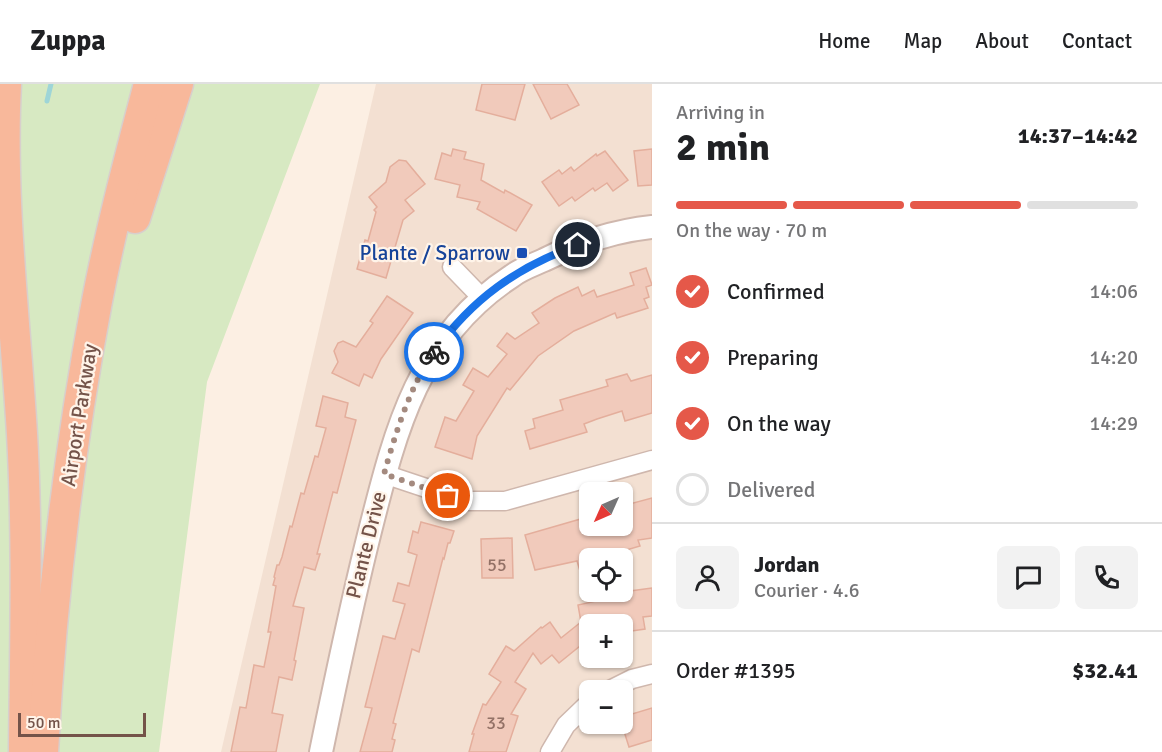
<!DOCTYPE html>
<html lang="en">
<head>
<meta charset="utf-8">
<style>
  :root { --surface:#fff; --page:#f2f2f2; --text:#202124; --muted:#757577; --line:#e0e0e0; --accent:#e55849 }
  body { margin:0; font-family:Signika,sans-serif; background:var(--page); color:var(--text); height:100vh; display:flex; flex-direction:column; font-size:22px; white-space:nowrap }
  * { box-sizing:border-box; margin:0 }
  p { font-size:20px; color:var(--muted) }
  .icon { flex:none; width:33px; height:33px; fill:none; stroke:currentColor; stroke-width:2; stroke-linecap:round; stroke-linejoin:round }
  .map { position:relative; flex:1; overflow:hidden }
  .drawer { display:flex; flex-direction:column; background:var(--surface); width:510px }
  .drawer>* { flex:none }
  .needle { width:39px; rotate:225deg }
  .buttons { position:absolute; left:579px; top:398px; display:grid; gap:12px }
  .buttons a { display:grid; place-items:center; width:54px; height:54px; border-radius:9px; background:var(--surface); box-shadow:0 2px 4px #0004; font-size:30px }
  .scale { position:absolute; left:18px; bottom:15px; width:128px; box-sizing:border-box; padding-left:6px; border:3px solid #745349; border-top:0; font-size:16px; line-height:21px; white-space:nowrap; color:#745349; -webkit-text-stroke:4px #fff4e9; paint-order:stroke }
  .pin { position:absolute; display:grid; place-items:center; width:51px; height:51px; color:#fff; margin:-26px; border:3px solid #fff; border-radius:50%; box-shadow:0 2px 6px #0007 }
  .courier { position:absolute; display:grid; place-items:center; width:60px; height:60px; margin:-30px; border:4px solid #1a73e8; border-radius:50%; background:#fff; color:#222; box-shadow:0 2px 8px #0007 }
  .headline em { font-style:normal; font-weight:800 }
  .headline div { display:flex; flex-direction:column-reverse }
  .headline { display:flex; align-items:center; justify-content:space-between; height:102px; padding:0 24px }
  h1 { font-size:39px; font-weight:800; line-height:45px }
  .bar { display:grid; grid-template-columns:repeat(4,1fr); gap:9px 6px; align-content:center; height:72px; padding:0 24px }
  .bar i { height:8px; border-radius:4px; background:var(--line) }
  .bar .current { background:var(--accent) }
  .bar p { grid-column:span 4 }
  .line { display:flex; align-items:center; gap:15px; padding:0 24px; border-top:2px solid var(--line) }
  .line div { flex:1 }
  .round { display:grid; place-items:center; flex:none; width:63px; height:63px; border-radius:9px; background:var(--page) }
  ol { padding:0 24px; list-style:none }
  li { display:flex; align-items:center; gap:18px; height:66px }
  li p { margin-inline-start:auto }
  li .icon { padding:6px; border-radius:50%; background:var(--accent); color:#fff; stroke-width:4 }
  li:last-child { color:var(--muted) }
  li i { width:33px; height:33px; border:3px solid var(--line); border-radius:50% }
  header { display:flex; align-items:center; gap:36px; box-sizing:border-box; height:84px; padding:0 30px; background:var(--surface); border-bottom:2px solid var(--line) }
  header strong { font-size:28px }
  nav { display:flex; gap:33px; margin-inline-start:auto; font-size:21px }
  main { display:flex; flex:1; min-height:0 }
  .map>svg:first-child { display:block }
  .residential { fill:#f3e0d2; fill-rule:evenodd }
  .green { fill:#d7e9c2 }
  .lines { fill:none; stroke-linecap:round; stroke-linejoin:round }
  .stream { stroke:#9ed5d7; stroke-width:5 }
  .building { fill:#f1cabb; stroke:#e4ae9c; stroke-width:1.5 }
  .minor-casing { stroke:#cfb7ad; stroke-width:21 }
  .tertiary-casing { stroke:#cfb7ad; stroke-width:26 }
  .trunk-casing { stroke:#d8cfcc; stroke-width:33 }
  .minor { stroke:#fff; stroke-width:18 }
  .tertiary { stroke:#fff; stroke-width:22 }
  .trunk { stroke:#f8b89b; stroke-width:30 }
  .done { stroke:#a48a7f; stroke-width:6; stroke-dasharray:0 10.8 }
  .route { stroke:#1a73e8; stroke-width:8 }
  .transit-dot { fill:#1a4fb4; stroke:#fff4e9; stroke-width:2 }
  .labels { text-anchor:middle; stroke-width:4.5; stroke-linejoin:round; paint-order:stroke }
  .number-label { font-size:18px; fill:#937166 }
  .transit-label { font-size:21px; fill:#164399; stroke:#fff4e9; text-anchor:end }
  .street-label { font-size:21px; fill:#745349; stroke:#fff4e9 }
</style>
</head>
<body>
<header>
<strong>Zuppa</strong>
<nav><a>Home</a><a>Map</a><a>About</a><a>Contact</a></nav>
</header>
<main>
<div class="map">
<svg width="652" height="668" viewBox="0 0 652 668">
  <rect width="100%" height="100%" fill="#fcefe3"/>
  <path class="residential" d="M 376,0 L 652,0 L 652,668 L 221,668 ZM 590,408 L 622,408 L 622,441 L 590,441 ZM 590,474 L 622,474 L 622,507 L 590,507 ZM 590,540 L 622,540 L 622,573 L 590,573 ZM 590,606 L 622,606 L 622,639 L 590,639 Z"/>
  <polygon class="green" points="0,0 320,0 207,298 159,668 0,668"/>
  <g class="lines">
    <polyline class="stream" points="47,17 51,0"/>
  </g>
  <g class="building">
    <polygon points="482,0 525,0 515,36 476,26"/>
    <polygon points="533,0 567,0 579,21 551,35"/>
    <polygon points="453,65 466,68 464,75 484,80 481,96 504,109 505,106 532,121 516,147 477,125 480,118 457,113 460,101 435,95 442,69 451,72"/>
    <polygon points="652,65 652,101 638,102 634,67"/>
    <polygon points="605,67 628,96 613,107 607,99 595,107 593,104 575,117 572,113 559,122 542,98 559,86 562,90 571,83 574,87 596,70 597,72"/>
    <polygon points="399,76 406,77 425,100 405,116 414,127 403,136 386,194 357,185 365,156 368,157 376,128 374,126 377,123 369,113 386,98 390,83"/>
    <polygon points="646,184 652,201 646,203 649,213 644,215 648,224 617,234 615,229 574,247 538,272 510,306 507,304 477,352 472,375 435,363 445,333 456,337 474,307 463,301 473,284 488,293 507,270 497,262 507,249 515,255 539,239 532,229 555,214 578,203 582,212 594,206 597,213 634,201 630,189"/>
    <polygon points="387,212 413,229 381,275 372,294 364,290 359,302 332,289 338,278 334,267 338,259 343,257 356,263 373,239 370,237"/>
    <polygon points="627,290 631,297 652,291 652,329 625,337 622,327 597,335 584,340 587,348 530,365 525,347 535,344 533,335 563,326 560,316 608,302 606,296"/>
    <polygon points="323,312 348,319 345,333 356,336 337,409 333,408 317,470 320,470 315,486 304,483 293,522 304,524 294,576 296,577 292,596 279,593 272,629 283,631 276,668 231,668 240,623 246,624 254,581 264,583 271,548 268,548 276,502 273,501 275,494 274,493 277,481 279,481 282,473 290,442 292,443 301,409 304,410 315,372 318,373 326,344 316,342"/>
    <polygon points="652,414 652,454 638,456 640,462 609,471 609,474 590,474 590,507 586,507 577,477 535,486 525,451 584,434 586,441 622,441 622,422"/>
    <polygon points="421,438 454,447 450,459 448,459 444,475 443,474 419,568 412,565 393,639 396,640 392,655 395,656 392,668 360,668 372,624 365,623 379,568 383,552 395,555 405,520 393,517 398,499 409,502 417,471 408,468 413,447 418,449"/>
    <polygon points="512,454 513,494 482,494 481,455"/>
    <polygon points="652,504 652,532 643,533 645,545 625,548 624,540 590,540 590,557 585,558 559,579 552,571 541,580 533,569 515,598 526,605 511,630 518,632 506,668 469,668 474,650 472,650 483,620 486,621 501,598 489,590 506,562 514,567 541,543 542,544 550,538 561,554 581,538 578,521 623,511 623,508"/>
    <polygon points="652,624 652,656 629,663 622,641 622,633"/>
  </g>
  <g class="lines">
    <defs>
      <g id="minor">
        <polyline points="452,183 482,214"/>
        <polyline points="384,390 465,417 505,417 652,376"/>
        <polyline points="610,606 632,595 652,590"/>
        <polyline points="550,668 566,641 590,618"/>
      </g>
      <path id="tertiary" d="M 321,668 C 336,595 351,523 369,451 C 395,348 417,254 512,192 C 521,185 533,181 544,176 C 578,159 614,147 652,143"/>
      <g id="trunk">
        <path d="M 6,0 C 0,116 15,233 22,350 C 28,456 25,562 24,668"/>
        <polyline points="135,134 178,0"/>
        <path d="M 43,668 C 51,517 69,366 97,217 C 111,144 130,72 149,0"/>
      </g>
    </defs>
    <use href="#minor" class="minor-casing"/>
    <use href="#tertiary" class="tertiary-casing"/>
    <use href="#trunk" class="trunk-casing"/>
    <use href="#minor" class="minor"/>
    <use href="#tertiary" class="tertiary"/>
    <use href="#trunk" class="trunk"/>
  </g>
  <g class="lines">
    <path class="done" d="M 434,268 C 410,302 395,351 384,390 L 448,412"/>
    <path class="route" d="M 434,268 C 472,215 517,183 578,161"/>
  </g>
  <rect class="transit-dot" x="516" y="163" width="12" height="12" rx="3"/>
  <g class="labels">
    <g class="number-label">
      <text x="497" y="487">55</text>
      <text x="496" y="645">33</text>
    </g>
    <g class="transit-label">
      <text x="510" y="176">Plante / Sparrow</text>
    </g>
    <g class="street-label">
      <text transform="translate(79 331) rotate(-81)" y="7">Airport Parkway</text>
      <text transform="translate(366 461) rotate(-76)" y="7">Plante Drive</text>
    </g>
  </g>
</svg>
<div class="buttons">
<a><svg class="needle" viewBox="-14 -14 28 28"><path d="M0-13l5 13h-10z" fill="#e53935"/><path d="M0 13l5-13h-10z" fill="#757577"/></svg></a>
<a><svg class="icon" aria-label="locate" viewBox="0 0 24 24"><circle cx="12" cy="12" r="6"/><path d="M12 2v4M12 18v4M2 12h4M18 12h4"/></svg></a>
<a>+</a>
<a>−</a>
</div>
<div class="scale">50 m</div>
<div class="pin" style="left:448px;top:412px;background:#ea580c"><svg class="icon" aria-label="bag" viewBox="0 0 24 24"><path d="M5 8h14l-1 12H6zM9 8a3 3 0 0 1 6 0"/></svg></div>
<div class="pin" style="left:578px;top:161px;background:#1f2937"><svg class="icon" aria-label="home" viewBox="0 0 24 24"><path d="M3 11l9-7 9 7M6 9v11h12V9"/></svg></div>
<div class="courier" style="left:434px;top:268px"><svg class="icon" aria-label="bike" viewBox="0 0 24 24"><circle cx="6" cy="16" r="4"/><circle cx="18" cy="16" r="4"/><path d="M6 16l4-8h5l3 8M10 8l3 8H6M13 5h3"/></svg></div>
</div>
<section class="drawer">
<div class="headline"><div><h1>2 min</h1><p>Arriving in</p></div><em>14:37–14:42</em></div>
<div class="bar"><i class="current"></i><i class="current"></i><i class="current"></i><i></i><p>On the way · 70 m</p></div>
<ol>
<li><svg class="icon" aria-label="check" viewBox="0 0 24 24"><path d="M5 12l5 5 9-10"/></svg>Confirmed<p>14:06</p></li>
<li><svg class="icon" aria-label="check" viewBox="0 0 24 24"><path d="M5 12l5 5 9-10"/></svg>Preparing<p>14:20</p></li>
<li><svg class="icon" aria-label="check" viewBox="0 0 24 24"><path d="M5 12l5 5 9-10"/></svg>On the way<p>14:29</p></li>
<li><i></i>Delivered</li>
</ol>
<div class="line" style="height:108px"><a class="round"><svg class="icon" aria-label="person" viewBox="0 0 24 24"><circle cx="12" cy="8" r="4"/><path d="M4 21q1-7 8-7t8 7"/></svg></a><div><b>Jordan</b><p>Courier · 4.6</p></div><a class="round"><svg class="icon" aria-label="chat" viewBox="0 0 24 24"><path d="M4 5h16v11H9l-5 4z"/></svg></a><a class="round"><svg class="icon" aria-label="phone" viewBox="0 0 24 24"><path d="M5 4h4l2 5-3 2q2 4 5 5l2-3 5 2v4C11 20 4 13 5 4z"/></svg></a></div>
<div class="line" style="height:78px"><div>Order #1395</div><b>$32.41</b></div>
</section>
</main>
</body>
</html>
